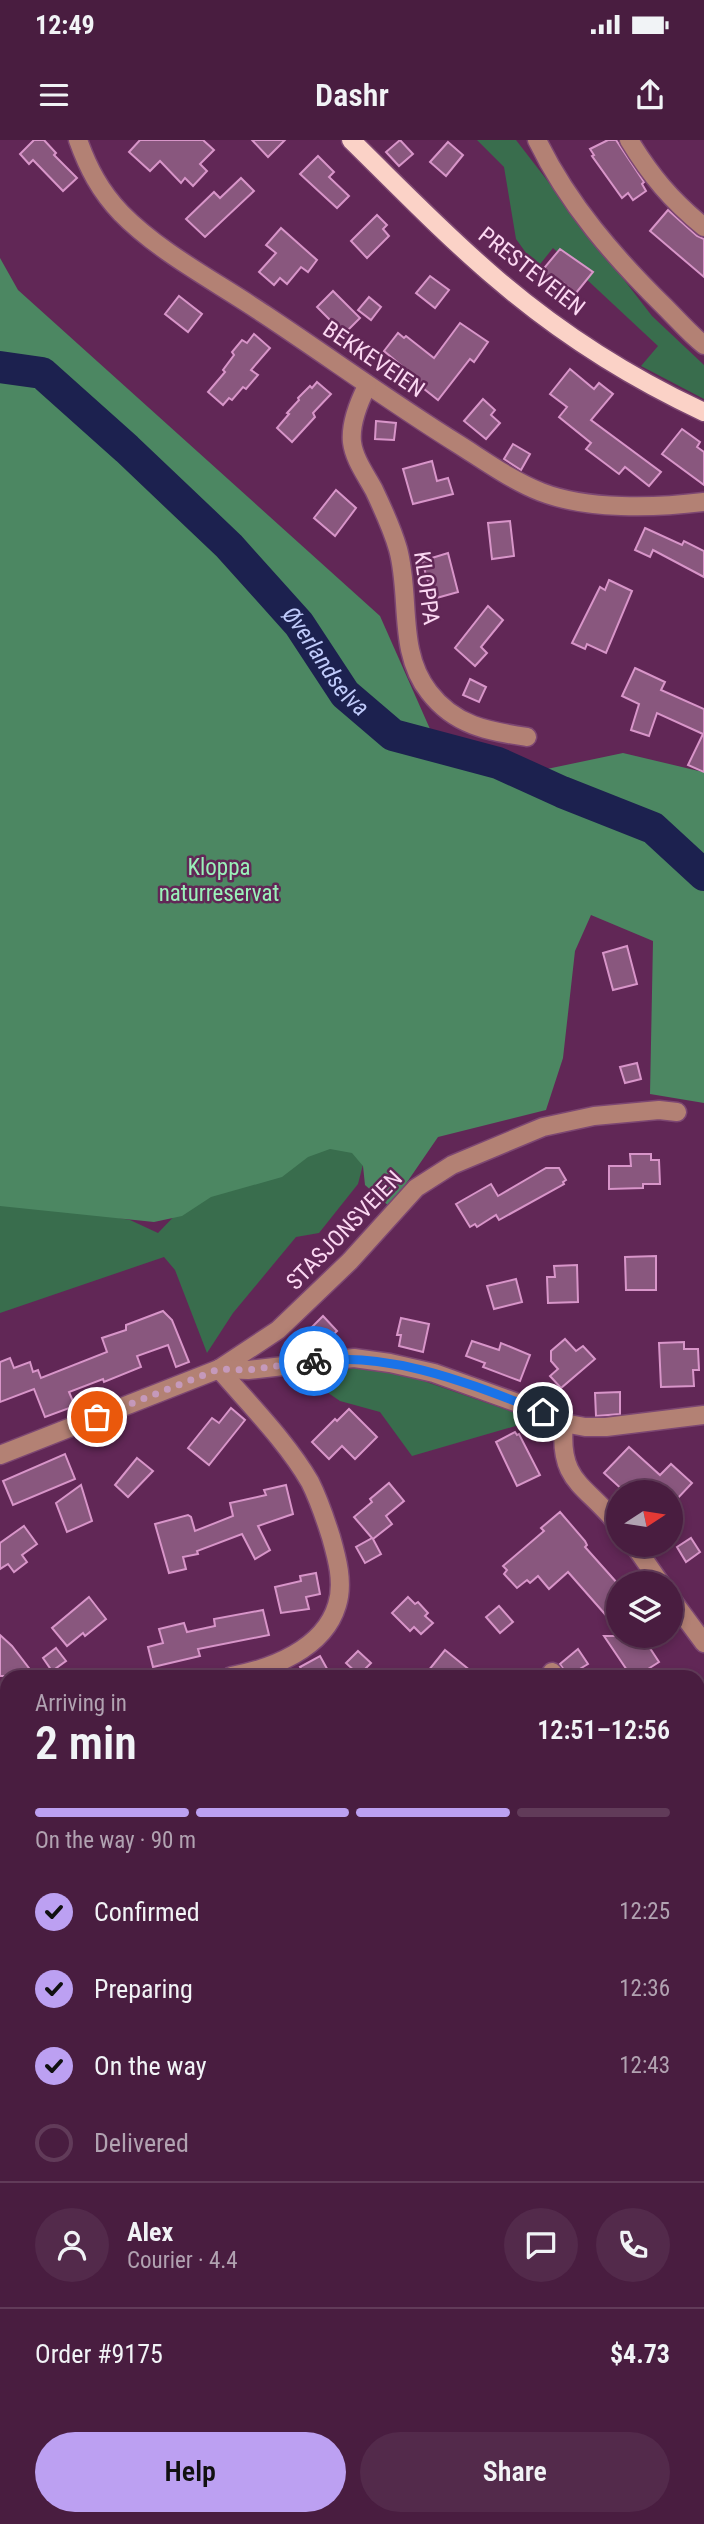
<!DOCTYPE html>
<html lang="en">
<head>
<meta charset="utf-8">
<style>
  :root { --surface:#491d40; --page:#532a4b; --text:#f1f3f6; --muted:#b1a2b1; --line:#613b59; --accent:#bca0f2 }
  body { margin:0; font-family:"Roboto Condensed",sans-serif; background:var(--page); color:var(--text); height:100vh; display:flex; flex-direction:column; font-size:26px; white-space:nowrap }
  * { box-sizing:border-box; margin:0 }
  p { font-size:23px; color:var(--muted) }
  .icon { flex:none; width:38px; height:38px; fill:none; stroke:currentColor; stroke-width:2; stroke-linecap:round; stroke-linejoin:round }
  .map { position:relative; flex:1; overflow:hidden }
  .sheet { position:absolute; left:0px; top:1530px; width:705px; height:856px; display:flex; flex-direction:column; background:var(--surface); border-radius:21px 21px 0 0; box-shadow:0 4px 10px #0003,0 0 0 2px var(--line) }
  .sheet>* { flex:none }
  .needle { width:46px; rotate:78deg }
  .controls { position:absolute; left:606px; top:1340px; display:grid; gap:14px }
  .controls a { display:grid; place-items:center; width:77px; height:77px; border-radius:50%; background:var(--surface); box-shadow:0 4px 10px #0003,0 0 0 2px var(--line); font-size:35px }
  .pin { position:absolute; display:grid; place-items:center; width:60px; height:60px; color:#fff; margin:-30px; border:4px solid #fff; border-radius:50%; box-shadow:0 2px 7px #0007 }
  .courier { position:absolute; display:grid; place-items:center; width:70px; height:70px; margin:-35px; border:5px solid #1a73e8; border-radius:50%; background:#fff; color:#222; box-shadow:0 2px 9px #0007 }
  .overview em { font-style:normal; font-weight:600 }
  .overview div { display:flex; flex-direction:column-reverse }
  .overview { display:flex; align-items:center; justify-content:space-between; height:119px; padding:0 35px }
  h1 { font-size:46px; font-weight:600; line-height:52px }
  .bar { display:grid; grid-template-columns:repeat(4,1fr); gap:10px 7px; align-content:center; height:84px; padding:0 35px }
  .bar i { height:9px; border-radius:5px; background:var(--line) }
  .bar .selected { background:var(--accent) }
  .bar p { grid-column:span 4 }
  .line { display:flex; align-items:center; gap:18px; padding:0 35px; border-top:2px solid var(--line) }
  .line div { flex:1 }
  .round { display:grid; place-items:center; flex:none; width:74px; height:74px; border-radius:37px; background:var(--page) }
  ol { padding:0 35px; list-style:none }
  li { display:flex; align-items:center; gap:21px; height:77px }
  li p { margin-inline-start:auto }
  li .icon { padding:7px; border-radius:50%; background:var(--accent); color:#111; stroke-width:4 }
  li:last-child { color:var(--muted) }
  li i { width:38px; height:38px; border:4px solid var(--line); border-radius:50% }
  .action { display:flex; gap:14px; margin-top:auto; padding:14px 35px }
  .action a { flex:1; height:80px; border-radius:42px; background:var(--accent); color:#111; font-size:28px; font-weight:600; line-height:80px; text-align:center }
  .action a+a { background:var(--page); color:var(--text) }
  .status { display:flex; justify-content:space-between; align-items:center; height:49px; padding:0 35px; background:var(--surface); direction:ltr }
  .status svg { height:19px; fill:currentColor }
  header { display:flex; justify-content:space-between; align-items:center; height:91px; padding:0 35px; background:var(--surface); font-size:32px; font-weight:600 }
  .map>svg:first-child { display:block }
  .green { fill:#396d4d }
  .forest { fill:#4c8762 }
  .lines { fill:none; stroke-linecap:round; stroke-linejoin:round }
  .river { stroke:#1c214f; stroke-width:32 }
  .building { fill:#89577e; stroke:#d895c9; stroke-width:2 }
  .minor-casing { stroke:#7d4772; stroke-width:21 }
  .major-casing { stroke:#7d4772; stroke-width:21 }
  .minor { stroke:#b38174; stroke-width:18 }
  .major { stroke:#fbd2c7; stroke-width:18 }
  .done { stroke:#c599bb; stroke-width:7; stroke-dasharray:0 12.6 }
  .route { stroke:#1a73e8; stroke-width:9 }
  .labels { text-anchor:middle; stroke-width:5; stroke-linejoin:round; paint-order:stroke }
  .street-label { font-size:23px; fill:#fbd7f2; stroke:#612756 }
  .park-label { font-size:23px; fill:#9af1b9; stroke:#612756 }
  .water-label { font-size:24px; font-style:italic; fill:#c0cbfb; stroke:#612756 }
</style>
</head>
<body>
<div class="status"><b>12:49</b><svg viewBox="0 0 49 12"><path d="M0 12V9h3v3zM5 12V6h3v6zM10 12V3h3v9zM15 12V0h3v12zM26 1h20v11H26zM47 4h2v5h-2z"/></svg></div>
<header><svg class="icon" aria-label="menu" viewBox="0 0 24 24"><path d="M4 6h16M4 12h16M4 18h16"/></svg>Dashr<svg class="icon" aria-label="share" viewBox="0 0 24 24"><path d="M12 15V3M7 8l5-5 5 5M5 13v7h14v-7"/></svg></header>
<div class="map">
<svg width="704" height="2384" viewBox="0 0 704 2384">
  <rect width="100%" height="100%" fill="#612756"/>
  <g class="green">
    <polygon points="477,0 516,0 652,176 704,225 704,259 641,226 658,206 553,108 537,128 516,99 504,27"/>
    <polygon points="343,1006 365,1017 358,1044 319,1093 296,1097 233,1173 207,1213 175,1130 164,1117 0,1173 0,1056 130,1080 158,1093 211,1038 300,1012"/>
    <polygon points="351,1227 392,1230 536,1280 412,1316 380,1272 340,1261 296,1231"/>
    <polygon points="7,1713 7,1825 0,1818 0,1726"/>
    <polygon points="0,2216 7,2220 7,2370 0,2363"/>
    <polygon points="13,2378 199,2378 197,2384 15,2384"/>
  </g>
  <polygon class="forest" points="0,118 18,150 380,476 430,589 523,634 623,613 703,632 704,629 704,963 650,954 653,801 591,775 575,811 563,918 546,970 438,997 390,1067 365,1045 363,1026 352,1013 330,1009 308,1017 282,1037 211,1057 182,1076 154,1082 0,1066"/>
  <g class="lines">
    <path class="river" id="s1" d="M 0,227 L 42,233 L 127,309 L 229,406 L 299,484 L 345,554 L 393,595 L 498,623 L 562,652 L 653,688 L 704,735"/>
  </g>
  <g class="building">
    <polygon points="34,0 44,0 56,13 54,15 77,38 63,51 33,20 29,24 20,14"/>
    <polygon points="140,0 203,0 214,10 200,24 207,31 193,46 185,38 181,43 160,21 150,31 129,12"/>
    <polygon points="252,0 285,0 268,17"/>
    <polygon points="400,0 413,14 399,26 386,12"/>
    <polygon points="608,0 616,0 644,42 642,44 646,51 633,60 628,53 622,58 592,16 594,15 590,9"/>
    <polygon points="448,2 463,15 446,36 430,22"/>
    <polygon points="318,16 334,32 329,37 349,56 337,68 300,34"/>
    <polygon points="241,38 254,51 205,97 186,79 214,52 220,58"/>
    <polygon points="668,70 697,96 704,99 704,137 650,91"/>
    <polygon points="377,75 387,85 383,89 389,96 367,118 351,101"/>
    <polygon points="281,88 317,120 308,132 301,127 287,144 280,138 274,145 259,132 276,113 266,105"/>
    <polygon points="560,109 593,132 576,153 562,142 559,145 553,140 551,142 540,133"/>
    <polygon points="430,136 449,150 435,168 416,153"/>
    <polygon points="333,151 360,178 344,194 317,167"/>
    <polygon points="179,156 202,174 188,192 165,174"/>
    <polygon points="369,157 381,167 371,180 358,170"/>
    <polygon points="460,183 488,202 474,222 470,219 438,260 409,237 401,230 403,227 384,211 398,193 404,198 406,196 434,218"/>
    <polygon points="254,194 270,208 251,230 258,235 246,249 243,247 232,260 229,258 223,265 208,252 225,232 223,230 234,215 232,212 242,200 247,203"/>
    <polygon points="570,229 594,249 599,243 613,254 591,280 661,332 649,346 625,327 619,334 586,309 591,303 559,277 567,267 550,254"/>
    <polygon points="317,242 331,254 313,273 315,277 292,302 277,288 289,274 287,273 299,260 298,258 310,246 312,248"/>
    <polygon points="483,259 495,270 491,275 500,283 486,299 464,281"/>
    <polygon points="376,281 396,283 394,300 375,299"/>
    <polygon points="682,289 700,302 697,307 704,312 704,345 662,314"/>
    <polygon points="513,304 530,314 521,330 504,319"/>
    <polygon points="432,321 437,341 448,338 453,354 413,364 403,329"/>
    <polygon points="336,350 356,368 335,396 314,378"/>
    <polygon points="510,381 514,416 492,419 488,383"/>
    <polygon points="645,388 682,405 684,401 704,411 704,437 653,410 650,417 635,410"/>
    <polygon points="448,413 458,452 433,459 422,421"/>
    <polygon points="609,440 632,451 606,513 587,504 585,509 572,503 600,447 605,450"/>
    <polygon points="488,466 503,480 481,507 487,513 475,526 455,508"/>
    <polygon points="635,528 665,542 661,550 704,569 704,632 688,625 703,594 657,573 649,596 631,590 639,564 622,556"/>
    <polygon points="470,539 486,547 479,562 463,555"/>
    <polygon points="627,806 637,844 613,850 603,813"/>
    <polygon points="637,923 641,939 625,943 620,927"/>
    <polygon points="630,1014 651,1014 651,1020 659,1020 660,1044 643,1044 643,1048 609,1049 609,1026 631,1026"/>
    <polygon points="546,1028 559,1028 566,1040 563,1042 564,1044 499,1080 496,1075 477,1087 475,1084 470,1087 456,1064 491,1044 498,1056"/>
    <polygon points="656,1116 656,1150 626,1150 625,1117"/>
    <polygon points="577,1125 578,1162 548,1163 547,1137 555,1137 554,1126"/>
    <polygon points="516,1139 522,1162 494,1169 487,1146"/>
    <polygon points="163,1171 172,1180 189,1222 176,1227 168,1205 137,1216 141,1227 104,1242 103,1239 69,1252 75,1266 45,1277 34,1249 0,1262 0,1222 10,1218 14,1228 30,1222 33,1232 38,1230 41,1238 107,1212 102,1198 126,1190 126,1185"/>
    <polygon points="323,1176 337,1191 325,1203 310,1189"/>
    <polygon points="401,1178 429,1184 423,1212 399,1206 401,1195 397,1195"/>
    <polygon points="565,1199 576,1211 583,1206 595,1219 561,1248 550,1236 558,1229 551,1221 551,1211"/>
    <polygon points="472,1201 499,1210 501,1203 530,1215 520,1241 483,1227 485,1223 466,1216"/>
    <polygon points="684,1202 684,1209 698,1209 699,1230 693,1230 694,1246 661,1247 659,1203"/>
    <polygon points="620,1252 620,1274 596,1276 595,1253"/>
    <polygon points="231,1268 245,1280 209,1325 188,1308 212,1278 219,1283"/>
    <polygon points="349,1269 377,1297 355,1319 342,1306 329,1319 312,1302 335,1279 337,1281"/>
    <polygon points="515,1292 517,1295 519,1294 540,1335 517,1346 496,1302"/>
    <polygon points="629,1307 660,1335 671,1324 692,1343 678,1358 672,1353 626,1353 604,1333"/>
    <polygon points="65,1314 75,1339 13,1365 3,1341"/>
    <polygon points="137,1318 153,1331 128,1357 115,1345"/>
    <polygon points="389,1343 404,1361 386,1376 392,1384 373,1399 381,1414 365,1423 356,1407 372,1398 354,1377 372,1362 370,1359"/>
    <polygon points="81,1345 92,1381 67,1392 56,1363"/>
    <polygon points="286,1345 293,1374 258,1386 270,1410 255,1419 242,1394 197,1411 198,1414 183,1417 186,1429 169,1433 155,1384 188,1375 191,1377 195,1391 233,1376 230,1363 266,1355 264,1350"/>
    <polygon points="560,1372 585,1401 587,1405 585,1407 618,1444 618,1489 568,1432 549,1449 538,1436 530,1443 527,1440 517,1448 504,1434 507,1430 503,1426 544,1391 541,1388"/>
    <polygon points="24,1386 37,1404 22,1415 27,1422 14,1432 8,1424 0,1429 0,1403"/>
    <polygon points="691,1398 700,1412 686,1422 677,1407"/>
    <polygon points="316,1433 320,1454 306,1457 309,1469 281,1473 275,1447 301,1441 300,1436"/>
    <polygon points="89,1457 106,1479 85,1496 83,1493 67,1506 52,1488"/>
    <polygon points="408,1457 415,1464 418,1462 428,1473 425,1476 433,1483 421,1494 414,1487 410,1491 392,1473"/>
    <polygon points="499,1466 513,1482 500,1493 486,1477"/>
    <polygon points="263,1470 269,1495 198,1509 200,1516 153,1527 148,1507 163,1503 159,1489 184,1483 187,1492 215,1486 214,1479"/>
    <polygon points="0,1495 12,1506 35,1536 0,1536"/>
    <polygon points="604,1496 642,1496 659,1522 637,1536 631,1536"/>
    <polygon points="56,1508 66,1521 52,1531 43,1518"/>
    <polygon points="578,1509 588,1524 568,1536 560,1524"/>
    <polygon points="445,1510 466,1527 477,1536 424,1536"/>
    <polygon points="358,1511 371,1523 359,1535 346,1523"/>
    <polygon points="320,1516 331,1536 305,1536 300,1527"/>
  </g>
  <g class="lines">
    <defs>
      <g id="minor">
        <path d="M 78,0 C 88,28 100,51 121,73 C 160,113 217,142 264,174 C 329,217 392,263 458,304 C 485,321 511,340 541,352 C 587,370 655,368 704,362"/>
        <path d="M 537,0 C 568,64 615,118 665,167 C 678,180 690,194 704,205"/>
        <path d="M 629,0 C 651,36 671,60 704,87"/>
        <path d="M 367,246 C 359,262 350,283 352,302 C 354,319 366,335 374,350 C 383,369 392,388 398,409 C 411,456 397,512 429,552 C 455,586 488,591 527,597"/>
        <polyline points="219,1229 278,1190 350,1121 416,1048 452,1025 543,987 594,976 659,970 677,972"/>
        <polyline points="219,1229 248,1230 354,1218 390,1223 434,1233 543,1272 564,1283 585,1287 606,1287 704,1275"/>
        <path d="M 564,1283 C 558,1343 586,1344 618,1385"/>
        <path d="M 0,1315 L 219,1229 C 249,1264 287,1302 310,1342 C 319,1360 325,1378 331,1397 C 337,1418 344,1443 337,1465 C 324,1509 271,1529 231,1536"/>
        <polyline points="634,1405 661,1444"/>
        <polyline points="670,1457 704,1503"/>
        <polyline points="552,1532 555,1536"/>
        <polyline points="698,1742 704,1751"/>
      </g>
      <g id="major">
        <path d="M 351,0 C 399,47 446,96 498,140 C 559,192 631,238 704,272"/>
        <polyline points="0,1979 7,1985"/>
        <polyline points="698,2141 704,2139"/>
        <polyline points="698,2316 704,2319"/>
        <polyline points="325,2384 325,2378"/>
      </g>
    </defs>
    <use href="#minor" class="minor-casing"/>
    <use href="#major" class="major-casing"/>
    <use href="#minor" class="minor"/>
    <use href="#major" class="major"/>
  </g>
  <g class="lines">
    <polyline class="done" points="97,1277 219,1229 248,1230 314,1221"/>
    <path class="route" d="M 314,1221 C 393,1211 470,1244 543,1272"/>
  </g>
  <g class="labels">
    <g class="street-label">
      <text transform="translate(532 131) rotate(38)" y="8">PRESTEVEIEN</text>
      <text transform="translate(374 219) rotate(34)" y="8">BEKKEVEIEN</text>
      <text transform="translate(427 448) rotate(82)" y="8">KLOPPA</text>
      <text transform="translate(344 1090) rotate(-46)" y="8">STASJONSVEIEN</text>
    </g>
    <g class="park-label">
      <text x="219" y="735">Kloppa<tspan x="219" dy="26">naturreservat</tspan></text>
    </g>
    <g class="water-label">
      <text dy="8" stroke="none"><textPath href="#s1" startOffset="448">Øverlandselva</textPath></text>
    </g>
  </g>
</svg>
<div class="controls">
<a><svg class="needle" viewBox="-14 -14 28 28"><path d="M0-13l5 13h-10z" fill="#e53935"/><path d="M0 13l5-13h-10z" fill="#b1a2b1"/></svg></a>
<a><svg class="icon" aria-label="layers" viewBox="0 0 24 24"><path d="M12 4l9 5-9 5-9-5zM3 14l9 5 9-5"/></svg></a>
</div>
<div class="pin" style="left:97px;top:1277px;background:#ea580c"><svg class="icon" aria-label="bag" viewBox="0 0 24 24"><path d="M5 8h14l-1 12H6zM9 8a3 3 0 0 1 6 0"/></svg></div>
<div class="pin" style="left:543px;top:1272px;background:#1f2937"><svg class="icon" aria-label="home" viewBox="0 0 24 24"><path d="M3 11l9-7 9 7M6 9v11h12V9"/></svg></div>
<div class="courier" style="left:314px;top:1221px"><svg class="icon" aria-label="bike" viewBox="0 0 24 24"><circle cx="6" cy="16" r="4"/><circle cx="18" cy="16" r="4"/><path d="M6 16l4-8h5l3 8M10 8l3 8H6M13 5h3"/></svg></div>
<section class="sheet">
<div class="overview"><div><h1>2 min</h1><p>Arriving in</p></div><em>12:51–12:56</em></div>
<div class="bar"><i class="selected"></i><i class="selected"></i><i class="selected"></i><i></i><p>On the way · 90 m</p></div>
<ol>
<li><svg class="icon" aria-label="check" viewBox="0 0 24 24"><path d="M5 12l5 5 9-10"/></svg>Confirmed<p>12:25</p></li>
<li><svg class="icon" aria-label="check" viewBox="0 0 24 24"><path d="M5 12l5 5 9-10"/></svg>Preparing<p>12:36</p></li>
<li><svg class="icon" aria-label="check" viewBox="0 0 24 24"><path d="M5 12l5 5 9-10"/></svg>On the way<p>12:43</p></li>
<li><i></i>Delivered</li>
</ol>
<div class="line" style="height:126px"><a class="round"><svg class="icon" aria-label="person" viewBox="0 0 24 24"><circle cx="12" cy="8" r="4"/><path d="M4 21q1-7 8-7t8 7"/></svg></a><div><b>Alex</b><p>Courier · 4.4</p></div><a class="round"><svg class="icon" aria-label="chat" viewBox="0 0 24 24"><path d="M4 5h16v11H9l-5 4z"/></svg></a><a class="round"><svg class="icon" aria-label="phone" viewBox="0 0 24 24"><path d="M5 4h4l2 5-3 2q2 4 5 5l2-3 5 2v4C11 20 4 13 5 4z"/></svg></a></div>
<div class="line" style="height:91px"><div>Order #9175</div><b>$4.73</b></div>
<div class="action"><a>Help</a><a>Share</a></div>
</section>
</div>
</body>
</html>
